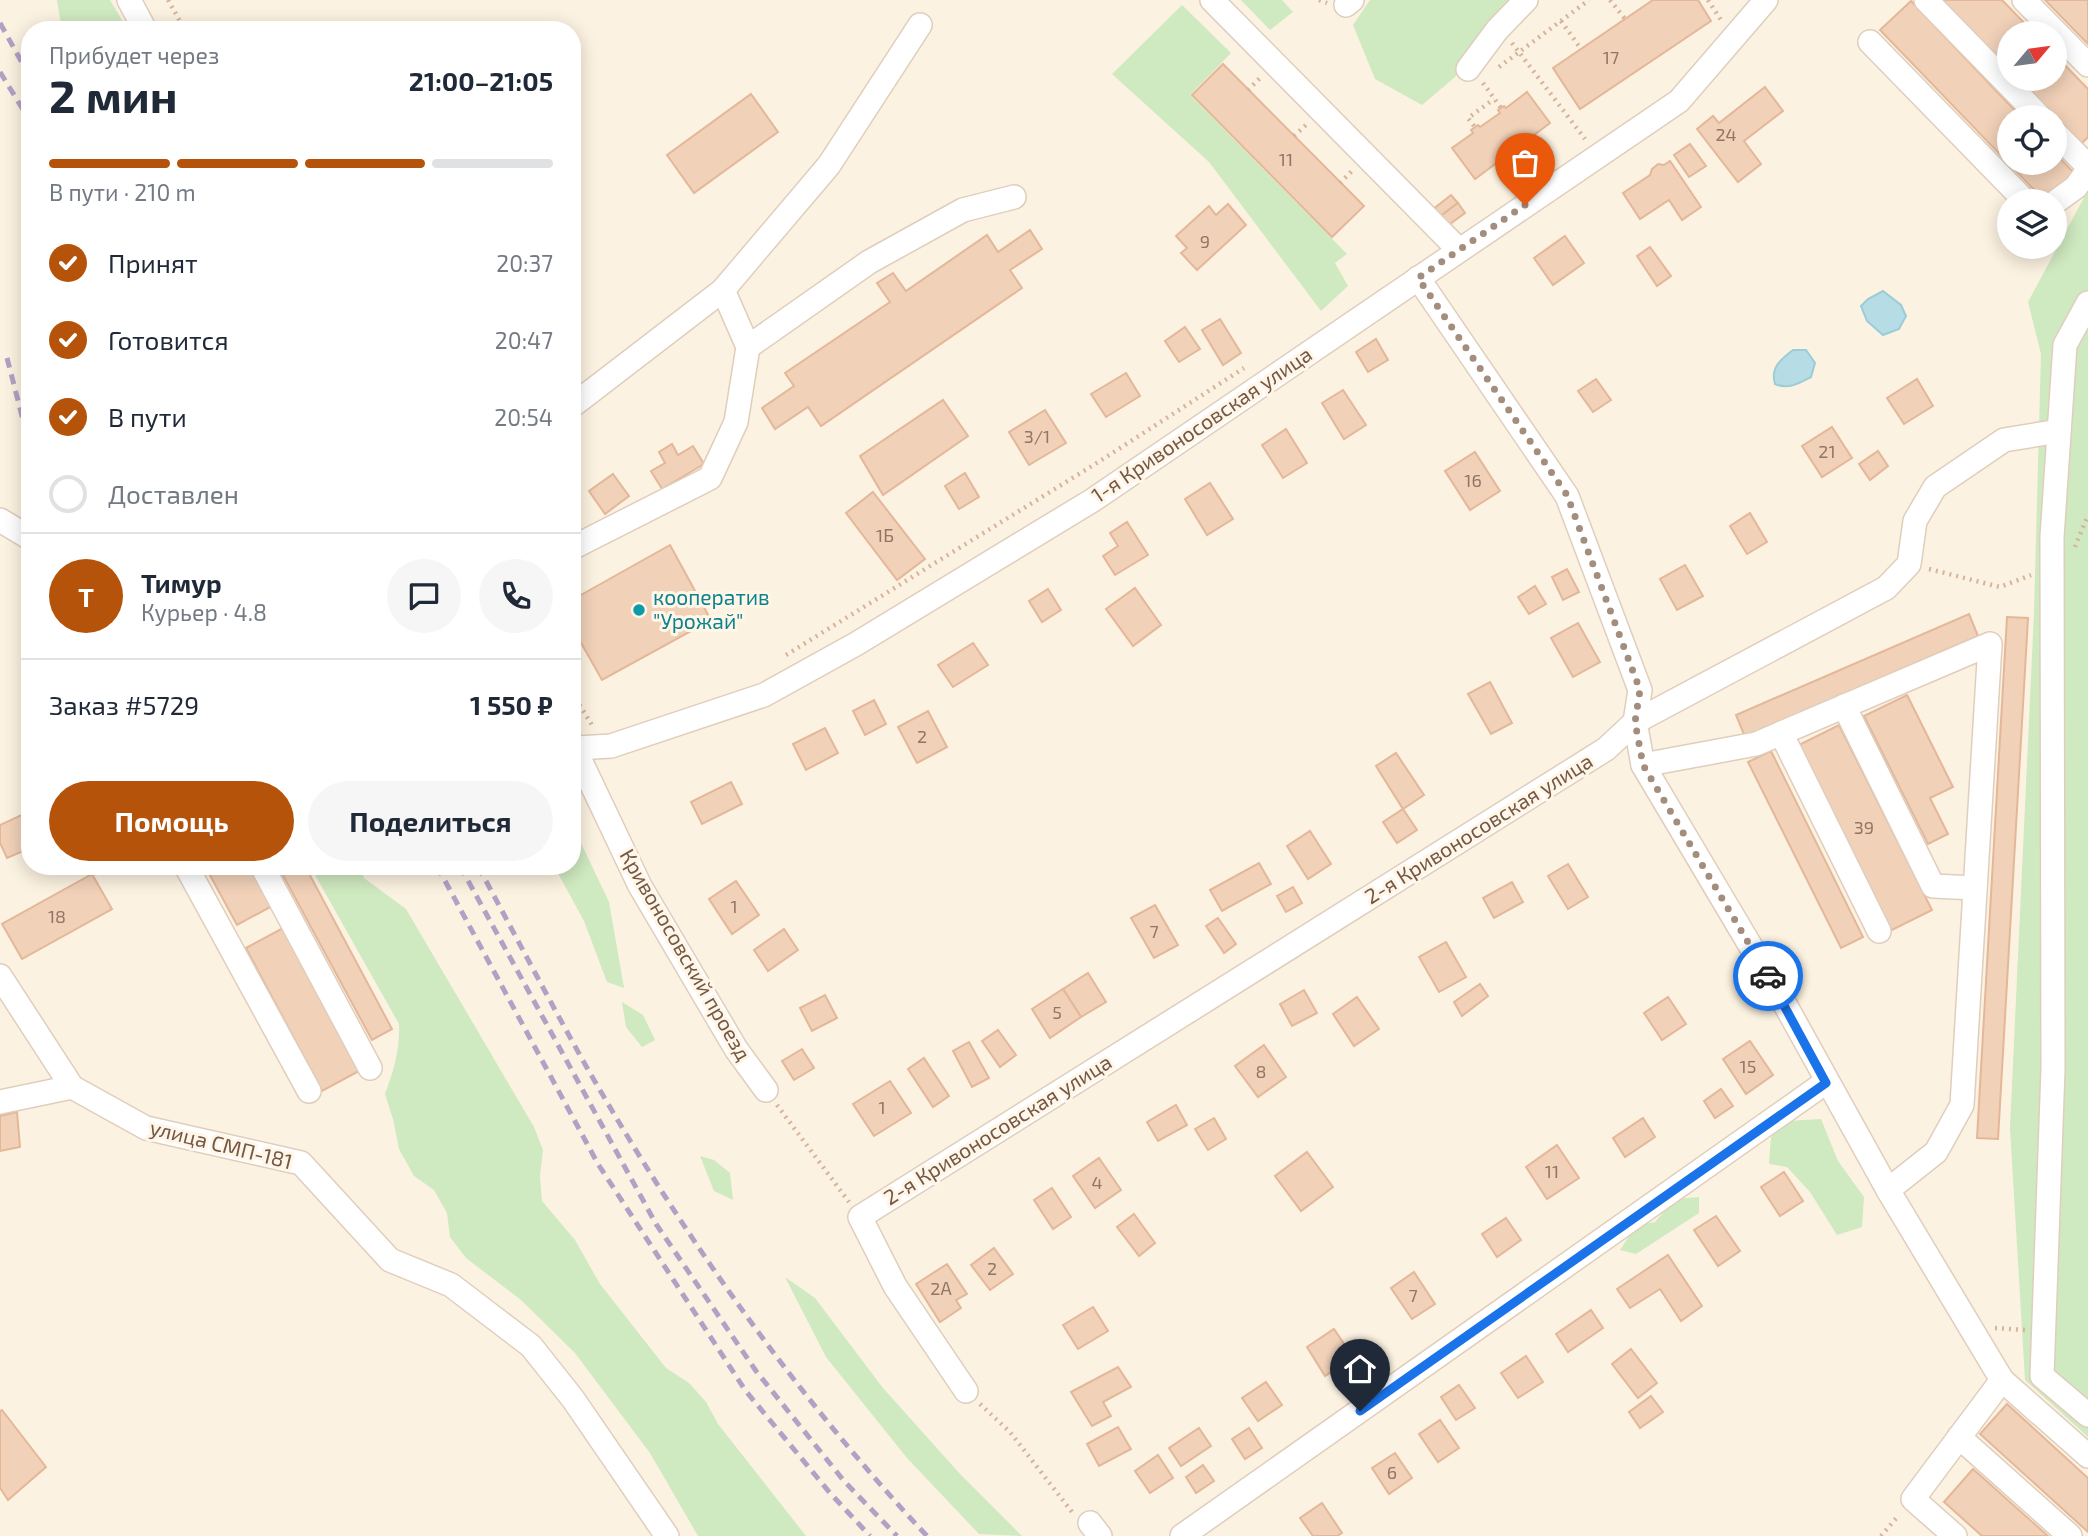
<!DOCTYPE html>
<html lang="ru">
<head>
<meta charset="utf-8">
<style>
  :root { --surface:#fff; --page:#f6f6f7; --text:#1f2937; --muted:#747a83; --line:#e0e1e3; --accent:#b45309 }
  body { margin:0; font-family:"Exo 2",sans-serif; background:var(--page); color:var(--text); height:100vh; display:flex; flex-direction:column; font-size:26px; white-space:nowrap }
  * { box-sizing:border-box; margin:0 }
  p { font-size:23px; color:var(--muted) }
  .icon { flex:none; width:38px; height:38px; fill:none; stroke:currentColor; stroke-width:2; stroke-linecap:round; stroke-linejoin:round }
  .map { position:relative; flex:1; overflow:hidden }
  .panel { position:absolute; left:21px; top:21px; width:560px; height:854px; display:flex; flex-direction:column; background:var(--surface); border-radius:28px; box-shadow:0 4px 18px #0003 }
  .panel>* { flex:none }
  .needle { width:46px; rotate:61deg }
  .controls { position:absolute; left:1997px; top:21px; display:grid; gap:14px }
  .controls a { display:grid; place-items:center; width:70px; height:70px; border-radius:50%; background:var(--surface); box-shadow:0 4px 18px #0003; font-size:35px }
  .pin { position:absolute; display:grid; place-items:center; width:60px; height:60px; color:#fff; margin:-72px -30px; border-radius:50% 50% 50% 0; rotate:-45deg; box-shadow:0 0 7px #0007 }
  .pin .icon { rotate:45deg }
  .courier { position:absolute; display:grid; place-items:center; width:70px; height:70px; margin:-35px; border:5px solid #1a73e8; border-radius:50%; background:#fff; color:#222; box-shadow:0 2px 9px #0007 }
  .summary em { font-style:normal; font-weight:700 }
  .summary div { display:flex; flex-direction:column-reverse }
  .summary { display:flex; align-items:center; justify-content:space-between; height:119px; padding:0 28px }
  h1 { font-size:46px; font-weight:700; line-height:52px }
  .bar { display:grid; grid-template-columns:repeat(4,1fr); gap:10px 7px; align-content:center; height:84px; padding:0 28px }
  .bar i { height:9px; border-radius:5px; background:var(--line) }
  .bar .active { background:var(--accent) }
  .bar p { grid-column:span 4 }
  .line { display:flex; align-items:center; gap:18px; padding:0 28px; border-top:2px solid var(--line) }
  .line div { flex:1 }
  .round { display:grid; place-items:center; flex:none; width:74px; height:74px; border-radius:37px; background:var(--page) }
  ol { padding:0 28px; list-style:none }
  li { display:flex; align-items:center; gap:21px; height:77px }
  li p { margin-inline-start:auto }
  li .icon { padding:7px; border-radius:50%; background:var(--accent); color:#fff; stroke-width:4 }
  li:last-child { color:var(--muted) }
  li i { width:38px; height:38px; border:4px solid var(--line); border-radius:50% }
  .button { display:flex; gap:14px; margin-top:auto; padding:14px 28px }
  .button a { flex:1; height:80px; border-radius:42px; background:var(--accent); color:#fff; font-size:28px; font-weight:700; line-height:80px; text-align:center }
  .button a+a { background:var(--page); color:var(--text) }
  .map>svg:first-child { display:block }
  .green { fill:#cfe9c0 }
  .water { fill:#b6dde5; stroke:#9cccd7; stroke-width:2 }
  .building { fill:#f1d1b8; stroke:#e4b799; stroke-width:2 }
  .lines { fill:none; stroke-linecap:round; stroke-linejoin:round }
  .minor-casing { stroke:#e0cebd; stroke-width:26 }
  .path { stroke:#d6b49c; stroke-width:4.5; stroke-dasharray:2 5; stroke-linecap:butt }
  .minor { stroke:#fff; stroke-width:23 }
  .rail { stroke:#b5a0c5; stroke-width:5; stroke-dasharray:10 7; stroke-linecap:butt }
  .done { stroke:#a38e7e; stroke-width:7; stroke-dasharray:0 12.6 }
  .route { stroke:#1a73e8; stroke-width:9 }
  .culture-dot { fill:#0f9aa8; stroke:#fff6e7; stroke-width:2.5 }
  .labels { text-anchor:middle; stroke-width:6; stroke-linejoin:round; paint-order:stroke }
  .number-label { font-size:18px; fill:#927664 }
  .street-label { font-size:21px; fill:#735848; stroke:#fff6e7 }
  .culture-label { font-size:21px; fill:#0d838f; stroke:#fff6e7; text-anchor:start }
</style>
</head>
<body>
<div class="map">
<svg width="2088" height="1536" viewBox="0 0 2088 1536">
  <rect width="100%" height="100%" fill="#fcf2e1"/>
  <g class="green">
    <polygon points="57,0 110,0 128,30 62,30"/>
    <polygon points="1241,0 1282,0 1293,12 1270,30"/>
    <polygon points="1370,0 1513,0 1487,29 1455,77 1422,105 1375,79 1353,25"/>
    <polygon points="1182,5 1231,53 1190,95 1347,254 1335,263 1348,286 1321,311 1209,162 1112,74"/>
    <polygon points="2088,190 2088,1437 2025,1380 2010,1128 2034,613 2041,354 2028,302"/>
    <polygon points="572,824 609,902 624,988 607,982 584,921 554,866 572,866"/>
    <path d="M 310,866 L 358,866 L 364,878 L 406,909 L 534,1127 L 543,1150 L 540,1176 L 542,1201 L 575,1240 L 600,1284 L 666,1368 L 689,1383 L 706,1402 L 718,1424 L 806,1536 L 698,1536 L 650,1453 L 575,1353 L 521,1300 L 466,1258 L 450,1237 L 447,1213 L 434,1190 L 414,1176 L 399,1149 L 393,1119 L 385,1094 C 394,1070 400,1050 399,1024 Z"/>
    <polygon points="622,1002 643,1015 655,1040 642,1047 626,1027"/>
    <polygon points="1821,1119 1838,1161 1864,1197 1862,1227 1837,1235 1810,1192 1787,1167 1769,1164 1771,1137 1787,1121"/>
    <polygon points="700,1156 714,1160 730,1173 733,1200 714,1191"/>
    <polygon points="1699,1197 1699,1213 1636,1254 1620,1250 1636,1226 1655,1222 1675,1199"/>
    <polygon points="785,1277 815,1298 883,1388 960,1474 1022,1536 979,1534 907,1458 826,1357"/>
  </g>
  <g class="water">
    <polygon points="1883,291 1901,305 1906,316 1899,329 1883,335 1867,321 1861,306 1868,299"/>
    <path d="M 1793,350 L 1806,350 L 1815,363 L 1811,377 C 1799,383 1788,390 1775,384 C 1770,368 1781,359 1793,350 Z"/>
  </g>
  <g class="building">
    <polygon points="1653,0 1698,0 1711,21 1580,109 1553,68"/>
    <polygon points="1942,0 2002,0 2034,33 2009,33 2009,70"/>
    <polygon points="2045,0 2088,0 2088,44"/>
    <polygon points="1911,1 2021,117 2009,117 2009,163 2054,163 2054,152 2074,173 2045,201 1880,30"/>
    <polygon points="2054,54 2088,89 2088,137 2081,144 2018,79 2054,79"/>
    <polygon points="1223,64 1364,206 1332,237 1192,95"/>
    <polygon points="1765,87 1783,111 1744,141 1761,164 1738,182 1697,129 1713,116 1719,123"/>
    <polygon points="1527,92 1550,123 1475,179 1452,148 1473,133 1471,130 1478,125 1480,127 1500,113 1498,110 1504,106 1506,108"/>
    <polygon points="751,94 778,132 694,193 667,155"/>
    <polygon points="1690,144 1706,166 1689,177 1674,155"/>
    <polygon points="1670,161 1701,207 1682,220 1669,200 1640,219 1623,193 1650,175 1652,169 1658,164 1664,165"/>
    <polygon points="1451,195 1458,203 1438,218 1432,210"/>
    <polygon points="1458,203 1465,213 1446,227 1438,218"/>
    <polygon points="1228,204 1246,225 1197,270 1181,253 1187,248 1176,236 1209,206 1216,215"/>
    <polygon points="1030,230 1042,249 1010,270 1022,288 821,426 808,407 775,429 762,408 794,386 785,373 890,302 877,283 893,273 906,291 987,235 998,252"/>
    <polygon points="1565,236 1584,263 1553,285 1534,258"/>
    <polygon points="1650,247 1671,276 1657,286 1637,256"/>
    <polygon points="1220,319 1241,353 1223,365 1202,330"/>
    <polygon points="1185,327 1200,349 1179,362 1165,341"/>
    <polygon points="1376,339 1388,360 1368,372 1356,352"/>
    <polygon points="1126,373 1140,396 1106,417 1091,394"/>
    <polygon points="1596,379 1611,400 1593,412 1578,391"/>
    <polygon points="1917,379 1933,406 1904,424 1887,398"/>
    <polygon points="1343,390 1366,425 1344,439 1322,403"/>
    <polygon points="943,400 968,436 883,495 860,456"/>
    <polygon points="1045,410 1066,443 1029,465 1009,432"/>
    <polygon points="1832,427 1852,458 1822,477 1802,446"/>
    <polygon points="1286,429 1307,463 1283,478 1262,445"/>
    <polygon points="672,444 678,455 693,446 704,464 662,489 651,471 665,463 659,452"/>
    <polygon points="1878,451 1888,466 1870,480 1859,464"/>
    <polygon points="1475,452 1500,491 1470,510 1445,471"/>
    <polygon points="965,473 979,497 959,509 945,486"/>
    <polygon points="613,474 629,496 605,514 589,491"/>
    <polygon points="1210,483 1233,519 1207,535 1185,499"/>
    <polygon points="873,492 925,559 897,580 846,513"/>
    <polygon points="1750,513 1767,542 1747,554 1730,526"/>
    <polygon points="1127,522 1148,555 1115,575 1103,556 1118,546 1110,533"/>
    <polygon points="670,545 711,620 602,680 572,627 572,600"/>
    <polygon points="1685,565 1703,596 1677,610 1660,579"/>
    <polygon points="1567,569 1579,592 1563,600 1552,577"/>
    <polygon points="1535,586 1546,604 1529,614 1518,597"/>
    <polygon points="1135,588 1161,625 1133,646 1106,609"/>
    <polygon points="1048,589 1061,610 1042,622 1029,601"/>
    <polygon points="1969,614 1978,636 1745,737 1736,715"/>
    <polygon points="2007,617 2028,618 1998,1139 1977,1138"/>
    <polygon points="1578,623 1600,662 1573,677 1551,638"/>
    <polygon points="973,643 988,665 953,687 938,665"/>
    <polygon points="1490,682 1512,723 1491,734 1468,694"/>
    <polygon points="1907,695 1953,787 1930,798 1948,834 1928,844 1864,716"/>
    <polygon points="874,700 886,724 865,735 853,711"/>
    <polygon points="928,711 947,747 917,763 898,727"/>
    <polygon points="1839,725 1932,910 1890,931 1797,746"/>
    <polygon points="825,728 838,753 806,770 793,744"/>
    <polygon points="1771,751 1863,937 1841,948 1748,762"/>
    <polygon points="1396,753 1424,795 1403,809 1376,766"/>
    <polygon points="731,782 742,804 702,824 691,802"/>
    <polygon points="1403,809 1417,830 1397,843 1383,822"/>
    <polygon points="30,811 30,848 7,858 0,843 0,825"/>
    <polygon points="1310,831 1331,864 1308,879 1287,846"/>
    <polygon points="1259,863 1271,884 1222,911 1210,890"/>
    <polygon points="1568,864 1588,897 1568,909 1548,876"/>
    <polygon points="205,866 250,866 272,906 237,925"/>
    <polygon points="278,866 305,866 392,1029 372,1040"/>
    <polygon points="92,874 112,909 22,959 2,924"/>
    <polygon points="736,881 759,915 732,934 709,899"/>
    <polygon points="1512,882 1523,902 1494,918 1483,898"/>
    <polygon points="1293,887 1302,903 1286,912 1277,896"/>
    <polygon points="1155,905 1178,945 1154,958 1131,918"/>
    <polygon points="1218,918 1236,944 1224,953 1206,926"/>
    <polygon points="283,928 359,1071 322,1091 246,948"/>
    <polygon points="784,929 798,950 768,971 754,950"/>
    <polygon points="1446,942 1466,977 1439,992 1419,957"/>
    <polygon points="1088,973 1106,1002 1081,1017 1063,989"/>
    <polygon points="1480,984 1488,996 1462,1016 1454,1002"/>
    <polygon points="1063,989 1081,1017 1050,1038 1032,1009"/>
    <polygon points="1304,990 1317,1013 1292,1026 1280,1004"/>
    <polygon points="825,995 837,1018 812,1031 800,1008"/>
    <polygon points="1357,997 1379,1029 1354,1046 1333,1014"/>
    <polygon points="1668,997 1686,1024 1662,1040 1644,1013"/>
    <polygon points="998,1030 1016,1055 1000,1067 982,1041"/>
    <polygon points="1750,1041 1773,1075 1746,1094 1723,1059"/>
    <polygon points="969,1042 989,1078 972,1087 953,1051"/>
    <polygon points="1264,1045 1286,1077 1258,1097 1235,1066"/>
    <polygon points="802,1049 814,1068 794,1080 782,1061"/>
    <polygon points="924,1058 949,1096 933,1107 908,1069"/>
    <polygon points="890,1081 911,1113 874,1136 853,1104"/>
    <polygon points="1721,1089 1733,1106 1715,1118 1704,1101"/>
    <polygon points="1176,1105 1187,1125 1158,1141 1147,1122"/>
    <polygon points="17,1112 20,1147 0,1151 0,1116"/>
    <polygon points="1214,1118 1226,1139 1208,1150 1195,1129"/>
    <polygon points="1643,1118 1655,1137 1625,1157 1613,1138"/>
    <polygon points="1557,1145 1579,1178 1547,1199 1526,1167"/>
    <polygon points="1307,1152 1333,1187 1301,1211 1275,1176"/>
    <polygon points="1099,1158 1121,1190 1095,1208 1073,1176"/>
    <polygon points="1784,1172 1803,1201 1780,1216 1761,1187"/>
    <polygon points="1052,1188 1071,1217 1053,1229 1034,1200"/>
    <polygon points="1134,1214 1155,1243 1139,1256 1117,1227"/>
    <polygon points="1716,1216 1740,1251 1718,1266 1694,1230"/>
    <polygon points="1506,1218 1521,1240 1497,1257 1482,1234"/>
    <polygon points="994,1248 1013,1274 990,1290 971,1265"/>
    <polygon points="1668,1255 1702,1306 1681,1321 1660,1289 1630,1308 1617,1289"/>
    <polygon points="947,1264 967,1294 956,1300 961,1308 940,1322 916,1284"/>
    <polygon points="1414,1272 1435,1304 1412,1319 1391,1288"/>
    <polygon points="1093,1307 1108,1331 1078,1349 1063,1325"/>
    <polygon points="1591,1310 1603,1328 1568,1352 1556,1334"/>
    <polygon points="1334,1329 1353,1357 1325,1376 1307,1347"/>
    <polygon points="1631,1349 1657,1383 1638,1398 1612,1364"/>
    <polygon points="1526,1356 1543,1382 1518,1398 1501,1373"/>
    <polygon points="1118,1367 1131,1387 1103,1402 1111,1416 1092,1426 1071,1392"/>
    <polygon points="1266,1382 1282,1405 1258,1421 1242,1398"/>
    <polygon points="1459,1385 1475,1408 1456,1420 1441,1397"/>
    <polygon points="1651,1396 1663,1412 1640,1428 1629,1412"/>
    <polygon points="2007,1404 2088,1478 2088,1532 1980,1434"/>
    <polygon points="2,1410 46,1467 8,1500 0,1488 0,1411"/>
    <polygon points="1440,1420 1459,1448 1438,1462 1419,1434"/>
    <polygon points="1118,1427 1131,1449 1099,1466 1087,1444"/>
    <polygon points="1199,1428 1211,1446 1181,1466 1169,1448"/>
    <polygon points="1249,1428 1262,1448 1245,1459 1232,1439"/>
    <polygon points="1395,1453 1412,1478 1389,1494 1372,1468"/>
    <polygon points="1158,1455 1173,1478 1150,1493 1135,1471"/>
    <polygon points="1203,1465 1214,1481 1196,1493 1186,1477"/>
    <polygon points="1973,1469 2048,1536 1982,1536 1944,1502"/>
    <polygon points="1322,1503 1342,1533 1337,1536 1313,1536 1300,1518"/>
  </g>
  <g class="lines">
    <defs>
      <g id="minor">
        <polyline points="129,0 145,30"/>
        <polyline points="1212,0 1459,250"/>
        <polyline points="1926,0 2040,117"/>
        <polyline points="2024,0 2088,65"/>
        <polyline points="1346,5 1352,0"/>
        <polyline points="1870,42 2025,201"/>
        <polyline points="1468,69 1497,30 1526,0"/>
        <polyline points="2054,132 2088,166"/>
        <polyline points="2054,203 2076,187 2088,170"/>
        <polyline points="1418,278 1567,496 1640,690 1635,722 1643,765 1782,999 1888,1190 2002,1380 2088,1456"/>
        <polyline points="2088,303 2065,345 2052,537 2053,1069 2042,1376 2088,1415"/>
        <polyline points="748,347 869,262 963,210 1014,197"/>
        <polyline points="572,406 723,290 829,165 920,25"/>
        <polyline points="0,520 30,538"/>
        <polyline points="572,548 710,478 736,422 748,347 723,290"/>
        <polyline points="1844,706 1933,886 1975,888"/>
        <polyline points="1781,733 1879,931"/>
        <polyline points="572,743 640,886 736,1049 766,1090"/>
        <polyline points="577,748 611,746 764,695 856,644 1093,500 1679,101 1766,0"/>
        <polyline points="1643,765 1756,744 1990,644 1962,1105 1936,1152 1888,1190"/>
        <polyline points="186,866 309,1091"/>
        <polyline points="262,866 370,1068"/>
        <polyline points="0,976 72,1087"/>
        <polyline points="0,1102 72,1087 146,1128 301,1163 390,1260 451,1285 531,1346 573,1399 667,1536"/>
        <polyline points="966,1391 895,1286 860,1217 1606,749 1635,722 1886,588 1909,564 1915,521 1935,487 2004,440 2059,431"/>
        <polyline points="1959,1437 2070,1536"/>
        <polyline points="1090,1523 1100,1536"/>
        <polyline points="1182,1536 1826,1082"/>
        <polyline points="1955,1536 1913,1499 2002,1380"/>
      </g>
    </defs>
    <use href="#minor" class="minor-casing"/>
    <g class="path">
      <polyline points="168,0 185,30"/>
      <polyline points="1319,0 1327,3"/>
      <polyline points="1610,0 1625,19"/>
      <polyline points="1708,0 1721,20"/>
      <polyline points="1561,21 1581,49"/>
      <polyline points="1512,43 1585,139"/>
      <polyline points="1499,67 1589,0"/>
      <polyline points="1483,83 1501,108"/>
      <polyline points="1248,90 1260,78"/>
      <polyline points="1474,126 1468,118 1494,99"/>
      <polyline points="1294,136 1306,125"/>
      <polyline points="1340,183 1352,171"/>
      <polyline points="2075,547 2088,515"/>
      <polyline points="1929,569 2000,587 2031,575"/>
      <polyline points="786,655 1100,461 1244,368"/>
      <polyline points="572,693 592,725"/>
      <polyline points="777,1105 849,1202"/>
      <polyline points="1995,1328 2025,1330"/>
      <polyline points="980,1404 1010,1432 1072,1512"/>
      <polyline points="1881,1536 1899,1515"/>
    </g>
    <use href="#minor" class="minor"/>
    <g class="rail">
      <polyline points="0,23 30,77"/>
      <polyline points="0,72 30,121"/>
      <polyline points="7,358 30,447"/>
      <polyline points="437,866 598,1164 745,1390 830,1493 870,1536"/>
      <polyline points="460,866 656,1224 756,1371 844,1481 897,1536"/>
      <path d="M 478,866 C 514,933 549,1000 586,1066 C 682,1234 795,1395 927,1536"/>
    </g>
  </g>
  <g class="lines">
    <polyline class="done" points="1525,205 1418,278 1567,495 1640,690 1635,722 1643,765 1768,976"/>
    <polyline class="route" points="1360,1411 1826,1083 1768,976"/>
  </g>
  <circle class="culture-dot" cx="639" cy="610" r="7"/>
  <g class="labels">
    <g class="number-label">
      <text x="1611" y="64">17</text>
      <text x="1726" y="141">24</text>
      <text x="1286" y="166">11</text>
      <text x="1205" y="248">9</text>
      <text x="1037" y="443">3/1</text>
      <text x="1827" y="458">21</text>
      <text x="1473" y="487">16</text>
      <text x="885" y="542">1Б</text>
      <text x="922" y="743">2</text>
      <text x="1864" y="834">39</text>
      <text x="734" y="913">1</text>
      <text x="57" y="923">18</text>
      <text x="1154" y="938">7</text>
      <text x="1057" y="1019">5</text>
      <text x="1748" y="1073">15</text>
      <text x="1261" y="1078">8</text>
      <text x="882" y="1114">1</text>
      <text x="1552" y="1178">11</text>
      <text x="1097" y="1189">4</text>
      <text x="992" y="1275">2</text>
      <text x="941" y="1295">2А</text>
      <text x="1413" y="1302">7</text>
      <text x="1392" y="1479">6</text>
    </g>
    <g class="street-label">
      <text transform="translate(1202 425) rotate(-34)" y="7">1-я Кривоносовская улица</text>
      <text transform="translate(1479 829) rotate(-32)" y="7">2-я Кривоносовская улица</text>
      <text transform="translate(685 955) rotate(60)" y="7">Кривоносовский проезд</text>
      <text transform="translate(998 1130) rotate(-32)" y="7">2-я Кривоносовская улица</text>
      <text transform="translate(221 1145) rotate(14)" y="7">улица СМП-181</text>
    </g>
    <g class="culture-label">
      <text x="653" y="605">кооператив<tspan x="653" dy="24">"Урожай"</tspan></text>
    </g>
  </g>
</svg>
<div class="controls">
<a><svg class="needle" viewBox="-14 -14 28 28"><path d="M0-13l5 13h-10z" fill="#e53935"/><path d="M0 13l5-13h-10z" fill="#747a83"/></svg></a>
<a><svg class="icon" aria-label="locate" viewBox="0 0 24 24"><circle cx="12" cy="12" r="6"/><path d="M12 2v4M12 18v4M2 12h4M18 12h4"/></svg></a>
<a><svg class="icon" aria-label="layers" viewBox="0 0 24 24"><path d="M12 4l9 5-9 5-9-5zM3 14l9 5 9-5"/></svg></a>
</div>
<div class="pin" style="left:1525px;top:205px;background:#ea580c"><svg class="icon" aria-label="bag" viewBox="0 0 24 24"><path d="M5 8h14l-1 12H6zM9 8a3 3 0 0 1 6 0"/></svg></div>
<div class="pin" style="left:1360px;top:1411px;background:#1f2937"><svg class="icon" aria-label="home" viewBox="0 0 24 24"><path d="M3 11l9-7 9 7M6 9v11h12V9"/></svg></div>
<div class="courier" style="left:1768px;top:976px"><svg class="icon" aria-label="car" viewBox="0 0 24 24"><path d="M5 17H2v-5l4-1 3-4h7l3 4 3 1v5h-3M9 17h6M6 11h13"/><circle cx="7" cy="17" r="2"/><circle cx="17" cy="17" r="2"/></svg></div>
<section class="panel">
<div class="summary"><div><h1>2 мин</h1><p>Прибудет через</p></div><em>21:00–21:05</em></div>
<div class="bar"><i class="active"></i><i class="active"></i><i class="active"></i><i></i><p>В пути · 210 m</p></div>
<ol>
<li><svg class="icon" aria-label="check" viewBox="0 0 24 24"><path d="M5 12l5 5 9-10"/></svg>Принят<p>20:37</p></li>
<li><svg class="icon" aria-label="check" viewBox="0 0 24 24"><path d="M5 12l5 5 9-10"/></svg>Готовится<p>20:47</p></li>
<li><svg class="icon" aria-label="check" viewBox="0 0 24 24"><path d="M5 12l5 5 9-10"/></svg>В пути<p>20:54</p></li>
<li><i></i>Доставлен</li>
</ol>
<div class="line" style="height:126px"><b class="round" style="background:var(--accent);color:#fff">Т</b><div><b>Тимур</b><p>Курьер · 4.8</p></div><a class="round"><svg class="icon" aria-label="chat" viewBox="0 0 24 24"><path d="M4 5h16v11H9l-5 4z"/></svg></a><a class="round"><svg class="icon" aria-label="phone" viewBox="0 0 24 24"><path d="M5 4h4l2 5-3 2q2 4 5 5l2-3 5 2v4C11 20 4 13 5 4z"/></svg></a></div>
<div class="line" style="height:91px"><div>Заказ #5729</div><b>1 550 ₽</b></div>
<div class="button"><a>Помощь</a><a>Поделиться</a></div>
</section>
</div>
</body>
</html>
